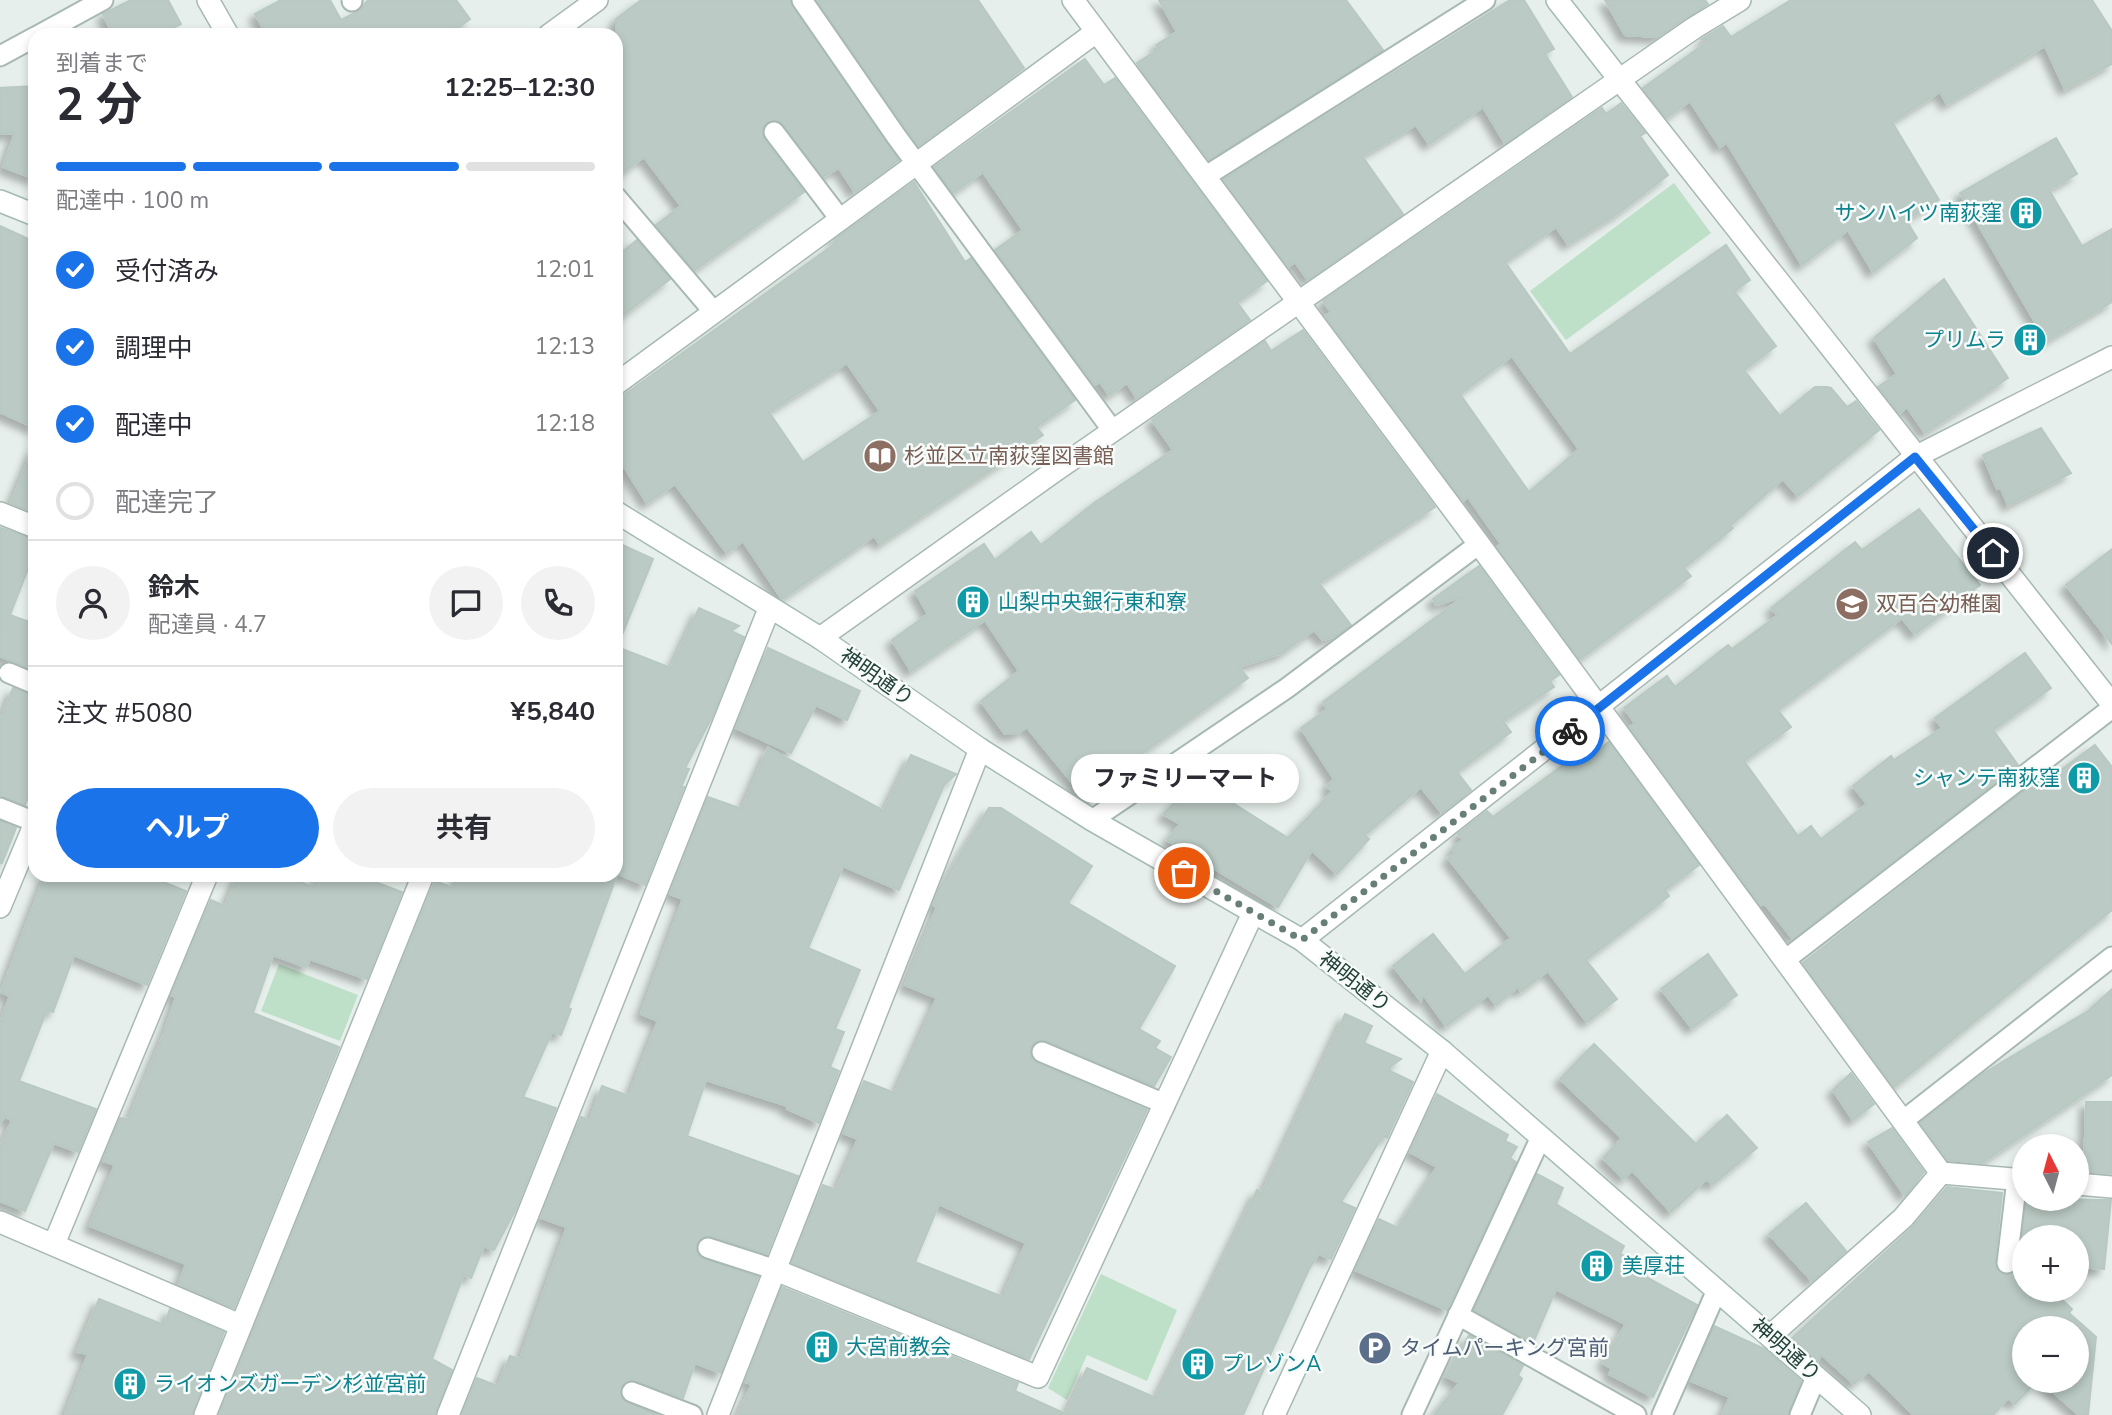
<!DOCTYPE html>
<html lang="ja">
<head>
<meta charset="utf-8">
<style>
  :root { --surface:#fff; --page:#f2f2f3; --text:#2b2b33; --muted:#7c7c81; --line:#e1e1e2; --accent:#1a73e8 }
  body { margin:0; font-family:"Nunito Sans","Noto Sans JP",sans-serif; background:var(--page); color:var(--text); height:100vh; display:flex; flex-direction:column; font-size:26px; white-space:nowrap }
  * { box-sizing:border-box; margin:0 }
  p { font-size:23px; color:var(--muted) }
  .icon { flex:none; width:38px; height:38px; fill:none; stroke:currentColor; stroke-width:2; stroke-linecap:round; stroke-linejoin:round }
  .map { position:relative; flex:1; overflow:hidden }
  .details { position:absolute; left:28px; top:28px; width:595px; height:854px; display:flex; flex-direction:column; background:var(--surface); border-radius:21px; box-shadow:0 4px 10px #0003 }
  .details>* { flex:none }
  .needle { width:46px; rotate:354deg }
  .controls { position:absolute; left:2012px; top:1134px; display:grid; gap:14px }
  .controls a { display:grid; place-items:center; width:77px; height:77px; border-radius:50%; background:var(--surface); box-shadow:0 4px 10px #0003; font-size:35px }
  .pin { position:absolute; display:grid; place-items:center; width:60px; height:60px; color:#fff; margin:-30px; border:4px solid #fff; border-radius:50%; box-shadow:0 2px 7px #0007 }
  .courier { position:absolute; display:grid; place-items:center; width:70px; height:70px; margin:-35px; border:5px solid #1a73e8; border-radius:50%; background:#fff; color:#222; box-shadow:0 2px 9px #0007 }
  .bubble { position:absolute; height:49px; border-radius:24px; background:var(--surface); box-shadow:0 4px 10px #0003; font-size:23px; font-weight:700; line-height:49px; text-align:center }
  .overview em { font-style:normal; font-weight:700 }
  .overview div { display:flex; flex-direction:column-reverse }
  .overview { display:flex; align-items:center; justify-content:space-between; height:119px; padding:0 28px }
  h1 { font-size:46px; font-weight:700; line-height:52px }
  .bar { display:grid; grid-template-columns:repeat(4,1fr); gap:10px 7px; align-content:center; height:84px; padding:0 28px }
  .bar i { height:9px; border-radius:5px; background:var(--line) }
  .bar .current { background:var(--accent) }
  .bar p { grid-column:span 4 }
  .line { display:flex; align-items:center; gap:18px; padding:0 28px; border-top:2px solid var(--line) }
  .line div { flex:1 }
  .round { display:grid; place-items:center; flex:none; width:74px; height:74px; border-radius:37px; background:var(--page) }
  ol { padding:0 28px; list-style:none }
  li { display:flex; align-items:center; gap:21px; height:77px }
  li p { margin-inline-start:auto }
  li .icon { padding:7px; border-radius:50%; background:var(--accent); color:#fff; stroke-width:4 }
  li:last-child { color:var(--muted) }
  li i { width:38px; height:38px; border:4px solid var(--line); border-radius:50% }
  .button { display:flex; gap:14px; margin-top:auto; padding:14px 28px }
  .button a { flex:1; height:80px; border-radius:42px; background:var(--accent); color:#fff; font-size:28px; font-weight:700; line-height:80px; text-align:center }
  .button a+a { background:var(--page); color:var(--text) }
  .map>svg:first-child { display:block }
  .green { fill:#bfe0c8 }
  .building { fill:#bbcac4; stroke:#b8c9c2; stroke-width:2; fill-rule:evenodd; filter:url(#shadow) }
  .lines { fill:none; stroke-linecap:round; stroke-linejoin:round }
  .lane-casing { stroke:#a8b8b2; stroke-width:23 }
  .street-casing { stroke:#a8b8b2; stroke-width:24 }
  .secondary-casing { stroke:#a4bbb3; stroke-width:24 }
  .lane { stroke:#fff; stroke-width:19 }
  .street { stroke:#fff; stroke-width:21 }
  .secondary { stroke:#fff; stroke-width:21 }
  .done { stroke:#687f78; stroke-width:7; stroke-dasharray:0 12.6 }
  .route { stroke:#1a73e8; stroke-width:9 }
  .labels { text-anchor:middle; stroke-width:5; stroke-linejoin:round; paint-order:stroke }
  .culture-label { font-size:21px; fill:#0d838f; stroke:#f7fbf9; text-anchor:start }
  .education-label { font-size:21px; fill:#785e54; stroke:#f7fbf9; text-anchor:start }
  .street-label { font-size:21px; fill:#24423a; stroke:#f7fbf9 }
  .service-label { font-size:21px; fill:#4e5e75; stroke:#f7fbf9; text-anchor:start }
</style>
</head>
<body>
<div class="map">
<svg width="2112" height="1415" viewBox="0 0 2112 1415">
  <defs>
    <filter id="shadow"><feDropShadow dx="-6" dy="6" stdDeviation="3.5" flood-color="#0004"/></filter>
  </defs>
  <rect width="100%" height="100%" fill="#e6efeb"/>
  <g class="green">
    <polygon points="1674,183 1711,233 1566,340 1530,291"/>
    <polygon points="279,964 358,995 340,1041 261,1011"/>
    <polygon points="1101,1274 1177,1310 1147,1381 1087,1355 1067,1400 1048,1388"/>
  </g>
  <g class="building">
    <polygon points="131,0 168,0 181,24 159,35 113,35 103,14"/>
    <polygon points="281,0 330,0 341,20 359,11 368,0 456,0 470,19 448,35 267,35 255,14"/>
    <polygon points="641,0 790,0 899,160 855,192 839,168 823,177 783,124 778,121 767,122 763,128 764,139 804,192 695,270 656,225 681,206 644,157 616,177 616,19"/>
    <polygon points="817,0 978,0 1024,68 918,146"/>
    <polygon points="1159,0 1346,0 1383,50 1209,160 1137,63 1159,49 1156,45 1177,32"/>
    <polygon points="1510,0 1524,0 1554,49 1545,54 1572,97 1505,143 1483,107 1429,144 1416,125 1362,156 1403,214 1308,280 1295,262 1288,267 1223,180"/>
    <polygon points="1605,0 1705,0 1708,4 1658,37 1625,35"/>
    <polygon points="1791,0 2092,0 2112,31 2112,64 2065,89 2045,46 1947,104 1940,92 1892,122 1939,200 1906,220 1917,238 1873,272 1848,230 1802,265 1727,143 1720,147 1690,101 1666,118 1643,88 1711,39 1702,39 1723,26 1731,37"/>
    <polygon points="1085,59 1104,85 1115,78 1267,281 1237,302 1250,320 1137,398 1127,383 1109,395 1100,382 1095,385 995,250 1023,230 983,172 953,193 934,167"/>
    <polygon points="35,86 35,179 3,167 15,133 0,134 0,88"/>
    <path d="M 1621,103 L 1645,133 L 1640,136 L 1668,175 L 1620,212 L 1568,244 L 1556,227 L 1505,262 L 1570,354 L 1726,245 L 1750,280 L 1734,291 L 1776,346 L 1744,370 L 1780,416 L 1815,387 L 1827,387 L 1831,388 L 1847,407 L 1856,401 L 1879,430 L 1798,496 L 1783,479 L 1730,526 L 1733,528 L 1684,568 L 1691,576 L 1580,659 L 1497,547 L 1501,544 L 1468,497 L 1463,501 L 1457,492 L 1325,316 L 1331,312 L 1323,301 L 1602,108 L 1606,114 ZM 1512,356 L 1579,449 L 1529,492 L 1460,394 Z"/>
    <polygon points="2056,138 2077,174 2049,190 2082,246 2112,229 2112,302 2046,341 1960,193"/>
    <path d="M 914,182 L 965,262 L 971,258 L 1075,400 L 1036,427 L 1043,435 L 880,544 L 874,536 L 782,599 L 743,541 L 727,553 L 675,484 L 647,503 L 616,454 L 616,397 L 624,395 L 836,243 L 834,240 ZM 847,363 L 880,411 L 803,462 L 769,412 Z"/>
    <polygon points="0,226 35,242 35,428 0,412"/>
    <polygon points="637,240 670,279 616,321 616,257"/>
    <polygon points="1944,279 2008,378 1925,433 1907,407 1900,413 1878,387 1897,374 1874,338"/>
    <polygon points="1303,330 1435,507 1319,583 1351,625 1336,636 1323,640 1314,630 1282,653 1239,667 1248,678 1120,769 1124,774 1087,801 1027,727 1017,734 1005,734 981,701 1019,671 985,620 911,671 892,640 928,614 915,591 984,544 995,560 1031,532 1041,545 1094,503 1173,450 1152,420 1265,341 1271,351"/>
    <polygon points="2041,428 2071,473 2008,505 2001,488 1997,489 1983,455"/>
    <polygon points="34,447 35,447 35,513 11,503"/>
    <polygon points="1919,509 1980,585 1915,634 1902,618 1778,710 1791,727 1744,761 1798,836 1811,826 1821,839 1867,804 1853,786 1891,756 1894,760 1942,728 1935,718 2025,653 2051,688 1993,730 2018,765 1793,939 1765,904 1761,905 1750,890 1630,727 1635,723 1624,708 1667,676 1675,687 1728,645 1732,649 1778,615 1771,608 1855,542 1862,550"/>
    <polygon points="1,528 35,540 35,551 10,615 35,624 35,671 0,656"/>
    <polygon points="616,542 653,559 617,647 671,668 699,608 739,626 731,631 744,637 712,717 685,768 689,769 681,787 684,787 645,885 616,873"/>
    <polygon points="2112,549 2112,644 2066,585"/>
    <polygon points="1479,566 1559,675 1550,681 1554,687 1503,721 1511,732 1457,772 1471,790 1442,813 1421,787 1365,835 1369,839 1337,874 1312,850 1278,907 1167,840 1180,824 1163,814 1198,781 1288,838 1332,792 1327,786 1334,779 1301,728 1327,709 1323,702 1464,596 1436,605 1433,599"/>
    <polygon points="768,648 860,691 847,720 816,705 791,753 736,728"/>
    <polygon points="13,688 35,696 35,779 25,805 0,796 0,721"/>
    <polygon points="1609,742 1699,865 1665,890 1669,896 1586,960 1617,999 1587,1022 1548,971 1521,991 1518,987 1496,1005 1488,995 1446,1026 1423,994 1421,1001 1393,966 1433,934 1465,974 1511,938 1448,858 1455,853 1452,848 1463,840 1458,834 1487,811 1493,817 1579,753 1585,760"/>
    <polygon points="2095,745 2112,767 2112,910 1894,1087 1803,963 2032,785 2037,781 2040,785"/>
    <polygon points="768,748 884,811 911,755 956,774 944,785 899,890 843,866 808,948 860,970 835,1029 844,1032 830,1067 839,1071 819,1123 787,1109 788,1106 706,1080 687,1136 798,1176 767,1254 711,1236 700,1239 697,1244 696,1251 704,1259 758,1277 721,1373 695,1363 683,1398 636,1381 624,1383 620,1393 623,1400 658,1415 462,1415 477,1378 498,1386 510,1356 520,1359 567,1227 541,1218 581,1117 590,1120 602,1086 629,1096 647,1049 658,1021 641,1014 683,899 670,894 708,797 742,809"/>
    <path d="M 989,808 L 1001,808 L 1092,866 L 1068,903 L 1175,966 L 1139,1029 L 1160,1041 L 1155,1048 L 1171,1057 L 1154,1086 L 1047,1041 L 1035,1042 L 1031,1048 L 1032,1059 L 1037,1063 L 1147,1110 L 1029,1359 L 792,1263 L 823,1185 L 836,1190 L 858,1139 L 843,1133 L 864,1081 L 895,1093 L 937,998 L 905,985 L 937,907 L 933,905 L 939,889 ZM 939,1204 L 1026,1243 L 1003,1297 L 915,1262 Z"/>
    <polygon points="0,821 16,828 2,863 0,863"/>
    <polygon points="45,875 146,875 186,891 147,985 74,955 53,1012 47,1010 19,1081 96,1109 78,1152 54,1143 25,1211 0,1201 0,1147 12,1120 5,1117 0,1123 0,1023 10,996 1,992"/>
    <polygon points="238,875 282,875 313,887 318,875 357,875 402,892 367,979 310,959 306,967 273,955 253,1013 339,1047 234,1308 179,1284 186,1264 90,1226 115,1165 103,1161 120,1118 129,1119 165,1031 176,997 171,995 211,900 225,906"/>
    <polygon points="459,875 617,875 568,1008 571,1009 561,1035 552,1032 523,1097 556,1108 516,1209 494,1250 484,1246 471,1278 464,1274 432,1359 452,1370 435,1415 219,1415 435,881 454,888"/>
    <polygon points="1708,954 1737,995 1692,1028 1661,989"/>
    <polygon points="2112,989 2112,1075 1982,1163 1948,1160 1920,1123 1984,1073 2088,1011"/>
    <polygon points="1345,1014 1372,1026 1364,1043 1401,1059 1390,1067 1390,1071 1413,1082 1387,1138 1383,1136 1341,1202 1355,1208 1331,1259 1319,1254 1309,1269 1243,1415 738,1415 752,1384 745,1382 782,1287 1018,1383 1015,1391 1066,1414 1087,1368 1156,1398 1257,1190 1262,1193"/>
    <polygon points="1594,1044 1696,1144 1727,1115 1757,1148 1712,1185 1707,1179 1671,1212 1632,1170 1624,1179 1603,1158 1622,1138 1560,1079"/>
    <polygon points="1851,1073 1874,1104 1853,1120 1833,1090"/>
    <polygon points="1437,1094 1508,1135 1505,1141 1517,1147 1510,1158 1516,1162 1447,1310 1355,1270 1379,1219 1398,1228 1437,1167 1410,1152"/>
    <polygon points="2086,1102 2112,1102 2112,1174 2084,1171"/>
    <polygon points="1892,1128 1924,1172 1905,1196 1868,1142"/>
    <polygon points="1537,1174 1563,1188 1556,1204 1624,1246 1620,1254 1650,1268 1646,1277 1697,1305 1653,1397 1609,1374 1612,1369 1603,1363 1626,1324 1556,1289 1533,1343 1474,1310"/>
    <polygon points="1947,1187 2002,1193 1995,1262 1999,1272 2006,1275 2016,1271 2019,1265 2027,1199 2111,1200 2104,1269 2077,1267 2077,1237 2025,1237 2025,1261 2021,1261 2025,1264 2025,1290 2052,1290 2072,1309 2069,1313 2096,1337 2088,1415 2079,1415 2041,1381 2077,1381 2077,1328 2025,1328 2025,1381 2037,1381 2015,1404 2008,1398 1993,1415 1914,1415 1869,1371 1854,1384 1821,1354 1818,1361 1792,1338 1912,1228"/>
    <polygon points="1806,1203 1846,1251 1812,1281 1769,1234"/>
    <polygon points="99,1299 164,1325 170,1309 224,1332 192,1415 65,1415 88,1354 77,1352"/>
    <polygon points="1714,1326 1765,1349 1801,1381 1788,1415 1722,1415 1730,1397 1691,1381"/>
    <polygon points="1469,1335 1523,1366 1518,1375 1522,1379 1502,1415 1434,1415 1459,1383 1446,1376"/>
  </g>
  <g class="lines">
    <defs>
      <g id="lane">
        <polyline points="802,0 896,136 1113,431"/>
        <polyline points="352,1 352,0"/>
        <polyline points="39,35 103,0"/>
        <polyline points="0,56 35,37"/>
        <polyline points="774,132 840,219"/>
        <polyline points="1206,176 1485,0"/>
        <polyline points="616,197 714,312"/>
        <polyline points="9,673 35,684"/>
        <polyline points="0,808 35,822"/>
        <polyline points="1092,820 1287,688 1479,544"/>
        <polyline points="1785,960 2112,708"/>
        <polyline points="1042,1052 1165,1104"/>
        <polyline points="1904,1120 2112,957"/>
        <polyline points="708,1248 773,1269"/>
        <polyline points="2007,1263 2017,1179"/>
        <polyline points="1458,1315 1636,1415"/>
        <polyline points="632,1392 692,1415"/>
        <polyline points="1412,1415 1541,1137"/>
        <polyline points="1662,1415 1717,1290"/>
        <polyline points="1800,1415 1816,1377"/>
      </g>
      <g id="street">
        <polyline points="208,0 228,35"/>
        <polyline points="1073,0 1479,544 1941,1173 2025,1180"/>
        <polyline points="549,35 597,0"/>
        <polyline points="1619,79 2112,704"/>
        <polyline points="616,384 1096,32"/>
        <polyline points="0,513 35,527"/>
        <polyline points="820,638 1052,473 1694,28 1740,0"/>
        <polyline points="0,907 35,823"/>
        <polyline points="1302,940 1915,457 2112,357"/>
        <polyline points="2077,1184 2112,1187"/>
        <polyline points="0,1222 240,1325"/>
        <polyline points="54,1244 207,875"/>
        <polyline points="773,1269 1038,1377 1253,913"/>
        <polyline points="1770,1336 1903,1218 1941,1173"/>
        <polyline points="205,1415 423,875"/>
        <polyline points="448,1415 769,609"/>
        <polyline points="718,1415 980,749"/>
        <polyline points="1274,1415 1442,1051"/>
      </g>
      <g id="secondary">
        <polyline points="1557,0 1619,79"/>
        <polyline points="0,201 35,215"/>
        <polyline points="616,512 820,638 980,749 1092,820 1302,940 1442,1051 1860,1415"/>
      </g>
    </defs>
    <use href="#lane" class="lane-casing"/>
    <use href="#street" class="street-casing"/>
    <use href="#secondary" class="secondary-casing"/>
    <use href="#lane" class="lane"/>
    <use href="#street" class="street"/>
    <use href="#secondary" class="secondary"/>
  </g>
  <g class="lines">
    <polyline class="done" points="1184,873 1302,940 1570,731"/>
    <polyline class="route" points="1570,731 1915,457 1993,553"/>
  </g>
  <defs>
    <symbol id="building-disc" viewBox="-11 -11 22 22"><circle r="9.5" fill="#0f9aa8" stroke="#f7fbf9"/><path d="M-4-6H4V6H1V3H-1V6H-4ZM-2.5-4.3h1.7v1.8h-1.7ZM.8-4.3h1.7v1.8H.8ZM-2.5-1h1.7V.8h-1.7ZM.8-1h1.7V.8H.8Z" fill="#fff"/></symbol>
    <symbol id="library-disc" viewBox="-11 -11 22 22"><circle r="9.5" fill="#8d6e63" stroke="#f7fbf9"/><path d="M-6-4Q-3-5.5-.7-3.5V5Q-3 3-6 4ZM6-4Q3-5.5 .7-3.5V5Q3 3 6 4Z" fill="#fff"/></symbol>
    <symbol id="school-disc" viewBox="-11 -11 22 22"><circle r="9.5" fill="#8d6e63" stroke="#f7fbf9"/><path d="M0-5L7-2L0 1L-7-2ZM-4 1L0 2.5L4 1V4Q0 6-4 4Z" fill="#fff"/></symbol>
    <symbol id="parking-disc" viewBox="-11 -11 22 22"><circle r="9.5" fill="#5c6f8a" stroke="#f7fbf9"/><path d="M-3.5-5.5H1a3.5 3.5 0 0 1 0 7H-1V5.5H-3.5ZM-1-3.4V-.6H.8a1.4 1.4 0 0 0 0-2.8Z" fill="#fff"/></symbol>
  </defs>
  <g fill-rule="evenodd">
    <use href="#building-disc" x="2007" y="194" width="38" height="38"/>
    <use href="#building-disc" x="2011" y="321" width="38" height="38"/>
    <use href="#library-disc" x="861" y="437" width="38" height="38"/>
    <use href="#building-disc" x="954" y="583" width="38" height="38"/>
    <use href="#school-disc" x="1833" y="585" width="38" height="38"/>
    <use href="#building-disc" x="2065" y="759" width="38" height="38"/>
    <use href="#building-disc" x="1578" y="1247" width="38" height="38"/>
    <use href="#building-disc" x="803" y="1328" width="38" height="38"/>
    <use href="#parking-disc" x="1356" y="1329" width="38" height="38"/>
    <use href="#building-disc" x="1179" y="1345" width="38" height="38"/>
    <use href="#building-disc" x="111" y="1365" width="38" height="38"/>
  </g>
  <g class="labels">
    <g class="culture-label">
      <text x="2002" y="220" text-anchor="end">サンハイツ南荻窪</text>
      <text x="2006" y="347" text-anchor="end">プリムラ</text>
      <text x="998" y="609">山梨中央銀行東和寮</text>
      <text x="2060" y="785" text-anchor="end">シャンテ南荻窪</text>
      <text x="1622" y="1273">美厚荘</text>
      <text x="846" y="1354">大宮前教会</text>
      <text x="1222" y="1371">プレゾンA</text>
      <text x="154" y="1391">ライオンズガーデン杉並宮前</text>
    </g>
    <g class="education-label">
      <text x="904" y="463">杉並区立南荻窪図書館</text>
      <text x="1876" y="611">双百合幼稚園</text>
    </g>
    <g class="street-label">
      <text transform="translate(877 677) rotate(35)" y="7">神明通り</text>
      <text transform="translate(1355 982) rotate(38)" y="7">神明通り</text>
      <text transform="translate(1786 1350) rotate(41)" y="7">神明通り</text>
    </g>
    <g class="service-label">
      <text x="1400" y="1355">タイムパーキング宮前</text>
    </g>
  </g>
</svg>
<div class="controls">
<a><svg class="needle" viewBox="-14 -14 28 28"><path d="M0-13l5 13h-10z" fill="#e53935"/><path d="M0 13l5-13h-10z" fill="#7c7c81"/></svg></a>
<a>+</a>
<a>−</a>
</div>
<div class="pin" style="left:1184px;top:873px;background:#ea580c"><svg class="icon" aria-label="bag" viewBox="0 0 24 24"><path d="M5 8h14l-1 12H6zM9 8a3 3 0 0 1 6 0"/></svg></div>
<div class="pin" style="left:1993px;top:553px;background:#1f2937"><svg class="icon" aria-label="home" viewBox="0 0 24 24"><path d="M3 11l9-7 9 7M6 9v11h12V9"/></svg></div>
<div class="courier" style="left:1570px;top:731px"><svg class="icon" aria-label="bike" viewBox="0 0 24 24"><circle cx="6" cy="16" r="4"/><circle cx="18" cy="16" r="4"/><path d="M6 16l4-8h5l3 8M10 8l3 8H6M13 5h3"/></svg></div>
<div class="bubble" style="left:1071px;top:754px;width:228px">ファミリーマート</div>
<section class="details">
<div class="overview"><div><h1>2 分</h1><p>到着まで</p></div><em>12:25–12:30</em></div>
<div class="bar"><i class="current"></i><i class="current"></i><i class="current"></i><i></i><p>配達中 · 100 m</p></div>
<ol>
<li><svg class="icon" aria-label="check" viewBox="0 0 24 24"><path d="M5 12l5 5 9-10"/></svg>受付済み<p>12:01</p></li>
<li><svg class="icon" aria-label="check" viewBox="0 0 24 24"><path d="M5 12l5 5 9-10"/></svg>調理中<p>12:13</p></li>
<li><svg class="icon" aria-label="check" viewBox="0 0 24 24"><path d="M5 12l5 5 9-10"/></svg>配達中<p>12:18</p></li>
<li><i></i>配達完了</li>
</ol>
<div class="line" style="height:126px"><a class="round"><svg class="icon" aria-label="person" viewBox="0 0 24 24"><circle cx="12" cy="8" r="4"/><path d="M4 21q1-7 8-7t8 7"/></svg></a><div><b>鈴木</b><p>配達員 · 4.7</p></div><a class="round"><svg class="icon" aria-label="chat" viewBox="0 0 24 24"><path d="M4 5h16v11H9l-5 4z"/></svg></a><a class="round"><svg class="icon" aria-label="phone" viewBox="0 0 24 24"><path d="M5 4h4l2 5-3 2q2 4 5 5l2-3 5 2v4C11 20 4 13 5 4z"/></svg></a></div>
<div class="line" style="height:91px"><div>注文 #5080</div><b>¥5,840</b></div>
<div class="button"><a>ヘルプ</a><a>共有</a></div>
</section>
</div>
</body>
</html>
